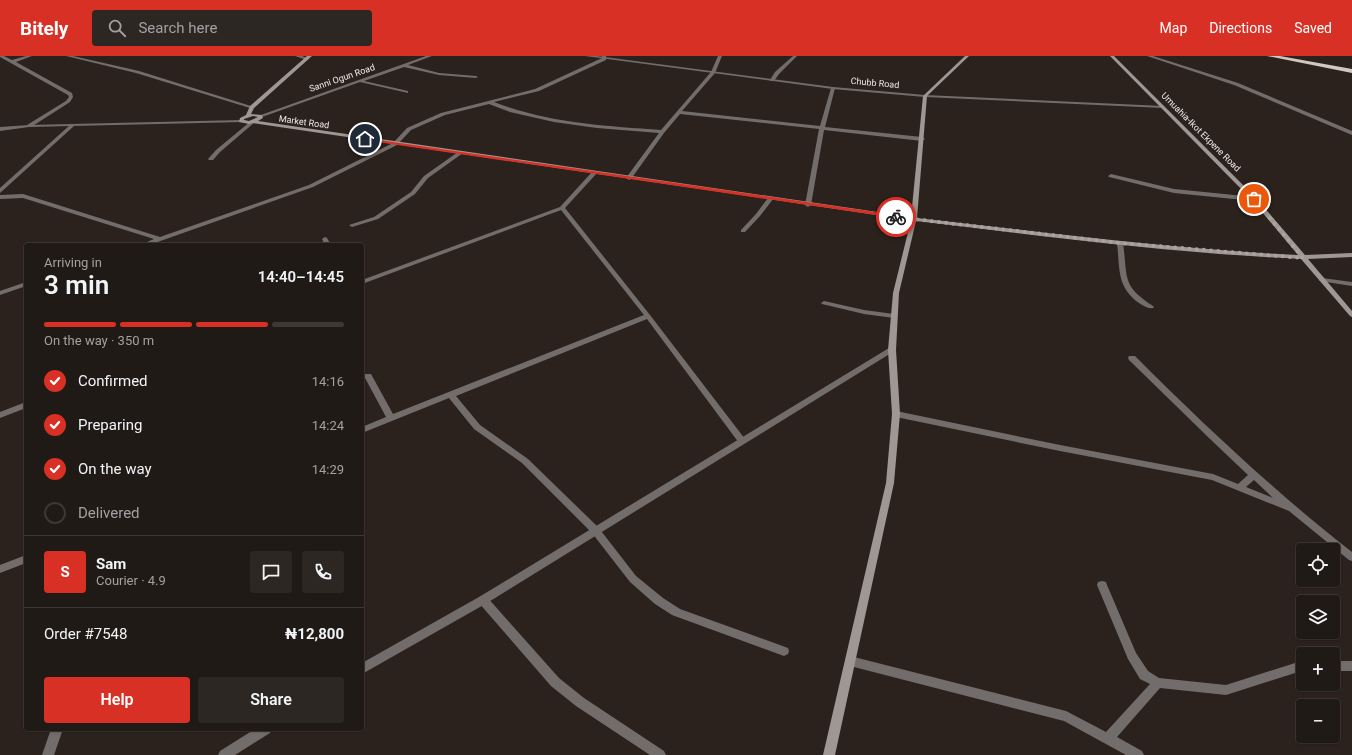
<!DOCTYPE html>
<html lang="en">
<head>
<meta charset="utf-8">
<style>
  :root { --surface:#201a16; --page:#2d2723; --text:#f1f3f6; --muted:#a2a1a1; --line:#3d3835; --accent:#d93025 }
  body { margin:0; font-family:Roboto,sans-serif; background:var(--page); color:var(--text); height:100vh; display:flex; flex-direction:column; font-size:15px; white-space:nowrap }
  * { box-sizing:border-box; margin:0 }
  p { font-size:13px; color:var(--muted) }
  .icon { flex:none; width:22px; height:22px; fill:none; stroke:currentColor; stroke-width:2; stroke-linecap:round; stroke-linejoin:round }
  .map { position:relative; flex:1; overflow:hidden }
  .side { position:absolute; left:24px; top:187px; width:340px; height:488px; display:flex; flex-direction:column; background:var(--surface); border-radius:4px; box-shadow:0 1px 3px #0004,0 0 0 1px var(--line) }
  .side>* { flex:none }
  .fabs { position:absolute; left:1296px; top:487px; display:grid; gap:8px }
  .fabs a { display:grid; place-items:center; width:44px; height:44px; border-radius:4px; background:var(--surface); box-shadow:0 1px 3px #0004,0 0 0 1px var(--line); font-size:20px }
  .pin { position:absolute; display:grid; place-items:center; width:34px; height:34px; color:#fff; margin:-17px; border:2px solid #fff; border-radius:50%; box-shadow:0 1px 4px #0007 }
  .courier { position:absolute; display:grid; place-items:center; width:40px; height:40px; margin:-20px; border:3px solid #d93025; border-radius:50%; background:#fff; color:#222; box-shadow:0 1px 5px #0007 }
  .overview em { font-style:normal; font-weight:600 }
  .overview div { display:flex; flex-direction:column-reverse }
  .overview { display:flex; align-items:center; justify-content:space-between; height:68px; padding:0 20px }
  h1 { font-size:26px; font-weight:600; line-height:30px }
  .bar { display:grid; grid-template-columns:repeat(4,1fr); gap:6px 4px; align-content:center; height:48px; padding:0 20px }
  .bar i { height:5px; border-radius:3px; background:var(--line) }
  .bar .active { background:var(--accent) }
  .bar p { grid-column:span 4 }
  .line { display:flex; align-items:center; gap:10px; padding:0 20px; border-top:1px solid var(--line) }
  .line div { flex:1 }
  .round { display:grid; place-items:center; flex:none; width:42px; height:42px; border-radius:4px; background:var(--page) }
  ol { padding:0 20px; list-style:none }
  li { display:flex; align-items:center; gap:12px; height:44px }
  li p { margin-inline-start:auto }
  li .icon { padding:4px; border-radius:50%; background:var(--accent); color:#fff; stroke-width:4 }
  li:last-child { color:var(--muted) }
  li i { width:22px; height:22px; border:2px solid var(--line); border-radius:50% }
  .button { display:flex; gap:8px; margin-top:auto; padding:8px 20px }
  .button a { flex:1; height:46px; border-radius:4px; background:var(--accent); color:#fff; font-size:16px; font-weight:600; line-height:46px; text-align:center }
  .button a+a { background:var(--page); color:var(--text) }
  header { display:flex; align-items:center; gap:24px; box-sizing:border-box; height:56px; padding:0 20px; background:var(--accent); color:#fff }
  header strong { font-size:19px }
  nav { display:flex; gap:22px; margin-inline-start:auto; font-size:14px }
  .search { width:280px; height:36px; background:var(--page); display:flex; align-items:center; gap:10px; box-sizing:border-box; padding:0 14px; border-radius:4px; color:var(--muted); font-size:15px }
  .map>svg:first-child { display:block }
  .lines { fill:none; stroke-linecap:round; stroke-linejoin:round }
  .minor { fill:#726d6b; fill-rule:evenodd }
  .tertiary { fill:#726d6b; fill-rule:evenodd }
  .secondary { fill:#9f9793; fill-rule:evenodd }
  .trunk { fill:#d2c6c1; fill-rule:evenodd }
  .route { fill:#d93025 }
  .done { stroke:#aba3a0; stroke-width:4; stroke-dasharray:0 7.2 }
  .labels { text-anchor:middle; stroke-width:4; stroke-linejoin:round; paint-order:stroke }
  .far-street-label { font-size:9px; fill:#f0e9e7; stroke:#2b221d }
</style>
</head>
<body>
<header>
<strong>Bitely</strong>
<div class="search"><svg class="icon" aria-label="search" viewBox="0 0 24 24"><circle cx="10" cy="10" r="6"/><path d="M15 15l6 6"/></svg>Search here</div>
<nav><a>Map</a><a>Directions</a><a>Saved</a></nav>
</header>
<div class="map">
<svg width="1352" height="699" viewBox="0 0 1352 699">
  <rect width="100%" height="100%" fill="#2b221d"/>
  <g class="lines">
    <g class="minor">
      <polygon points="0,0 4,0 12,4 26,0 32,0 16,6 72,37 73,41 70,46 31,71 27,71 27,69 66,45 69,41 68,39 0,1"/>
      <polygon points="66,0 73,0 139,15 254,51 250,52 136,17"/>
      <polygon points="295,0 302,0 309,3 307,4"/>
      <polygon points="426,0 432,0 408,9 439,17 476,20 478,21 476,22 439,19 404,11 364,25 408,35 408,37 360,26 262,61 258,60"/>
      <path d="M 602,0 L 606,0 L 606,4 L 539,35 L 494,46 C 548,67 604,70 661,74 L 711,16 L 718,0 L 722,0 L 715,17 L 682,55 L 820,70 L 831,32 L 833,31 L 835,32 L 825,71 L 922,81 L 925,83 L 922,85 L 824,74 L 811,149 L 808,151 L 805,149 L 819,73 L 680,58 L 664,77 L 631,123 L 629,124 L 626,122 L 659,77 L 597,72 L 554,66 L 510,56 L 489,48 L 445,59 L 411,74 L 397,89 L 313,131 L 149,189 L 140,189 L 154,183 L 23,142 L 0,143 L 0,139 L 23,138 L 160,181 L 309,129 L 393,87 L 407,72 L 441,57 L 535,33 L 602,2 Z"/>
      <polygon points="793,0 797,0 779,18 774,25 770,25 770,24 775,16"/>
      <polygon points="1147,0 1153,0 1238,27 1352,75 1352,79 1234,29"/>
      <polygon points="251,65 255,66 220,96 213,104 209,104 208,103 216,94"/>
      <polygon points="70,69 74,70 0,137 0,132"/>
      <polygon points="458,96 463,97 428,122 415,138 378,163 352,171 349,169 374,161 411,136 424,120"/>
      <polygon points="592,116 597,117 565,152 650,259 745,383 746,385 745,387 739,387 647,263 456,340 480,369 528,403 598,471 636,520 663,542 680,553 788,592 789,595 788,598 784,600 672,559 655,548 630,526 592,477 522,407 474,373 449,342 362,377 362,371 386,361 364,320 365,318 371,318 393,358 644,259 561,154 362,228 362,224 560,151"/>
      <polygon points="1111,118 1174,133 1254,141 1257,143 1254,145 1174,137 1109,121 1108,120"/>
      <polygon points="770,141 773,143 760,160 745,176 741,176 741,174 756,158 768,142"/>
      <polygon points="325,181 327,182 331,189 325,189 322,183"/>
      <path d="M 1120,185 L 1123,187 C 1128,222 1121,229 1153,250 L 1154,251 L 1153,252 C 1148,253 1144,250 1139,247 C 1116,231 1120,211 1117,187 Z"/>
      <polygon points="1322,222 1352,226 1352,230 1320,225 1319,224"/>
      <polygon points="26,226 26,230 0,239 0,235"/>
      <polygon points="824,245 864,254 894,258 898,260 894,262 864,258 822,248 821,247"/>
      <path d="M 1129,300 L 1135,300 C 1204,369 1275,436 1352,496 L 1352,505 L 1349,504 L 1289,455 L 1212,424 L 1060,395 L 896,361 L 892,358 L 896,355 L 1060,389 L 1213,418 L 1238,428 L 1248,419 L 1209,382 L 1129,304 L 1128,302 ZM 1254,424 L 1273,442 L 1246,431 Z"/>
      <polygon points="26,346 26,352 0,362 0,356"/>
      <polygon points="26,499 26,507 0,517 0,509"/>
      <polygon points="1102,525 1106,526 1107,529 1136,597 1148,615 1159,622 1226,629 1295,607 1303,606 1303,616 1295,617 1226,639 1160,632 1117,681 1142,695 1144,699 1126,699 1064,665 850,610 846,608 845,605 846,602 850,600 1066,655 1106,676 1150,628 1140,623 1128,603 1097,529 1098,526"/>
      <polygon points="483,540 487,541 559,622 584,642 664,695 666,699 650,699 576,650 551,630 479,547 478,544 479,541"/>
      <rect x="1333" y="605" width="19" height="10"/>
      <polygon points="51,673 63,673 54,699 42,699"/>
    </g>
    <g class="tertiary">
      <polygon points="585,0 597,0 833,31 925,39 1163,50 1165,51 1163,52 925,41 833,33"/>
      <polygon points="241,64 243,64 243,66 29,71 0,75 0,71 29,69"/>
      <polygon points="889,292 895,292 896,294 487,547 362,618 362,607 479,541"/>
      <polygon points="255,673 272,673 270,677 235,699 218,699 220,695"/>
    </g>
    <path class="secondary" d="M 307,0 L 312,0 L 254,52 L 251,58 L 262,59 L 263,62 L 258,65 L 911,161 L 923,40 L 965,0 L 969,0 L 927,40 L 917,162 C 1044,176 1170,193 1298,199 L 1252,144 L 1110,0 L 1114,0 L 1256,142 L 1305,199 L 1352,197 L 1352,201 L 1308,203 L 1352,255 L 1352,261 L 1350,260 L 1301,203 C 1172,197 1044,180 916,165 L 899,237 L 896,294 L 900,358 L 894,427 L 835,699 L 823,699 L 886,427 L 892,358 L 888,294 L 893,237 L 911,164 L 252,67 L 249,68 L 239,66 L 240,62 L 246,59 L 250,50 ZM 253,60 L 258,61 L 249,65 L 244,64 L 244,63 Z"/>
    <polygon class="trunk" points="1267,0 1280,0 1352,13 1352,17"/>
  </g>
  <polygon class="route" points="365,82 896,159 899,161 896,162 364,84"/>
  <g class="lines">
    <polyline class="done" points="896,161 1120,187 1303,202 1254,143"/>
  </g>
  <g class="labels">
    <g class="far-street-label">
      <text transform="translate(342 22) rotate(-19)" y="3">Sanni Ogun Road</text>
      <text transform="translate(875 27) rotate(5)" y="3">Chubb Road</text>
      <text transform="translate(304 66) rotate(8)" y="3">Market Road</text>
      <text transform="translate(1201 76) rotate(45)" y="3">Umuahia-Ikot Ekpene Road</text>
    </g>
  </g>
</svg>
<div class="fabs">
<a><svg class="icon" aria-label="locate" viewBox="0 0 24 24"><circle cx="12" cy="12" r="6"/><path d="M12 2v4M12 18v4M2 12h4M18 12h4"/></svg></a>
<a><svg class="icon" aria-label="layers" viewBox="0 0 24 24"><path d="M12 4l9 5-9 5-9-5zM3 14l9 5 9-5"/></svg></a>
<a>+</a>
<a>−</a>
</div>
<div class="pin" style="left:1254px;top:143px;background:#ea580c"><svg class="icon" aria-label="bag" viewBox="0 0 24 24"><path d="M5 8h14l-1 12H6zM9 8a3 3 0 0 1 6 0"/></svg></div>
<div class="pin" style="left:365px;top:83px;background:#1f2937"><svg class="icon" aria-label="home" viewBox="0 0 24 24"><path d="M3 11l9-7 9 7M6 9v11h12V9"/></svg></div>
<div class="courier" style="left:896px;top:161px"><svg class="icon" aria-label="bike" viewBox="0 0 24 24"><circle cx="6" cy="16" r="4"/><circle cx="18" cy="16" r="4"/><path d="M6 16l4-8h5l3 8M10 8l3 8H6M13 5h3"/></svg></div>
<section class="side">
<div class="overview"><div><h1>3 min</h1><p>Arriving in</p></div><em>14:40–14:45</em></div>
<div class="bar"><i class="active"></i><i class="active"></i><i class="active"></i><i></i><p>On the way · 350 m</p></div>
<ol>
<li><svg class="icon" aria-label="check" viewBox="0 0 24 24"><path d="M5 12l5 5 9-10"/></svg>Confirmed<p>14:16</p></li>
<li><svg class="icon" aria-label="check" viewBox="0 0 24 24"><path d="M5 12l5 5 9-10"/></svg>Preparing<p>14:24</p></li>
<li><svg class="icon" aria-label="check" viewBox="0 0 24 24"><path d="M5 12l5 5 9-10"/></svg>On the way<p>14:29</p></li>
<li><i></i>Delivered</li>
</ol>
<div class="line" style="height:72px"><b class="round" style="background:var(--accent);color:#fff">S</b><div><b>Sam</b><p>Courier · 4.9</p></div><a class="round"><svg class="icon" aria-label="chat" viewBox="0 0 24 24"><path d="M4 5h16v11H9l-5 4z"/></svg></a><a class="round"><svg class="icon" aria-label="phone" viewBox="0 0 24 24"><path d="M5 4h4l2 5-3 2q2 4 5 5l2-3 5 2v4C11 20 4 13 5 4z"/></svg></a></div>
<div class="line" style="height:52px"><div>Order #7548</div><b>₦12,800</b></div>
<div class="button"><a>Help</a><a>Share</a></div>
</section>
</div>
</body>
</html>
